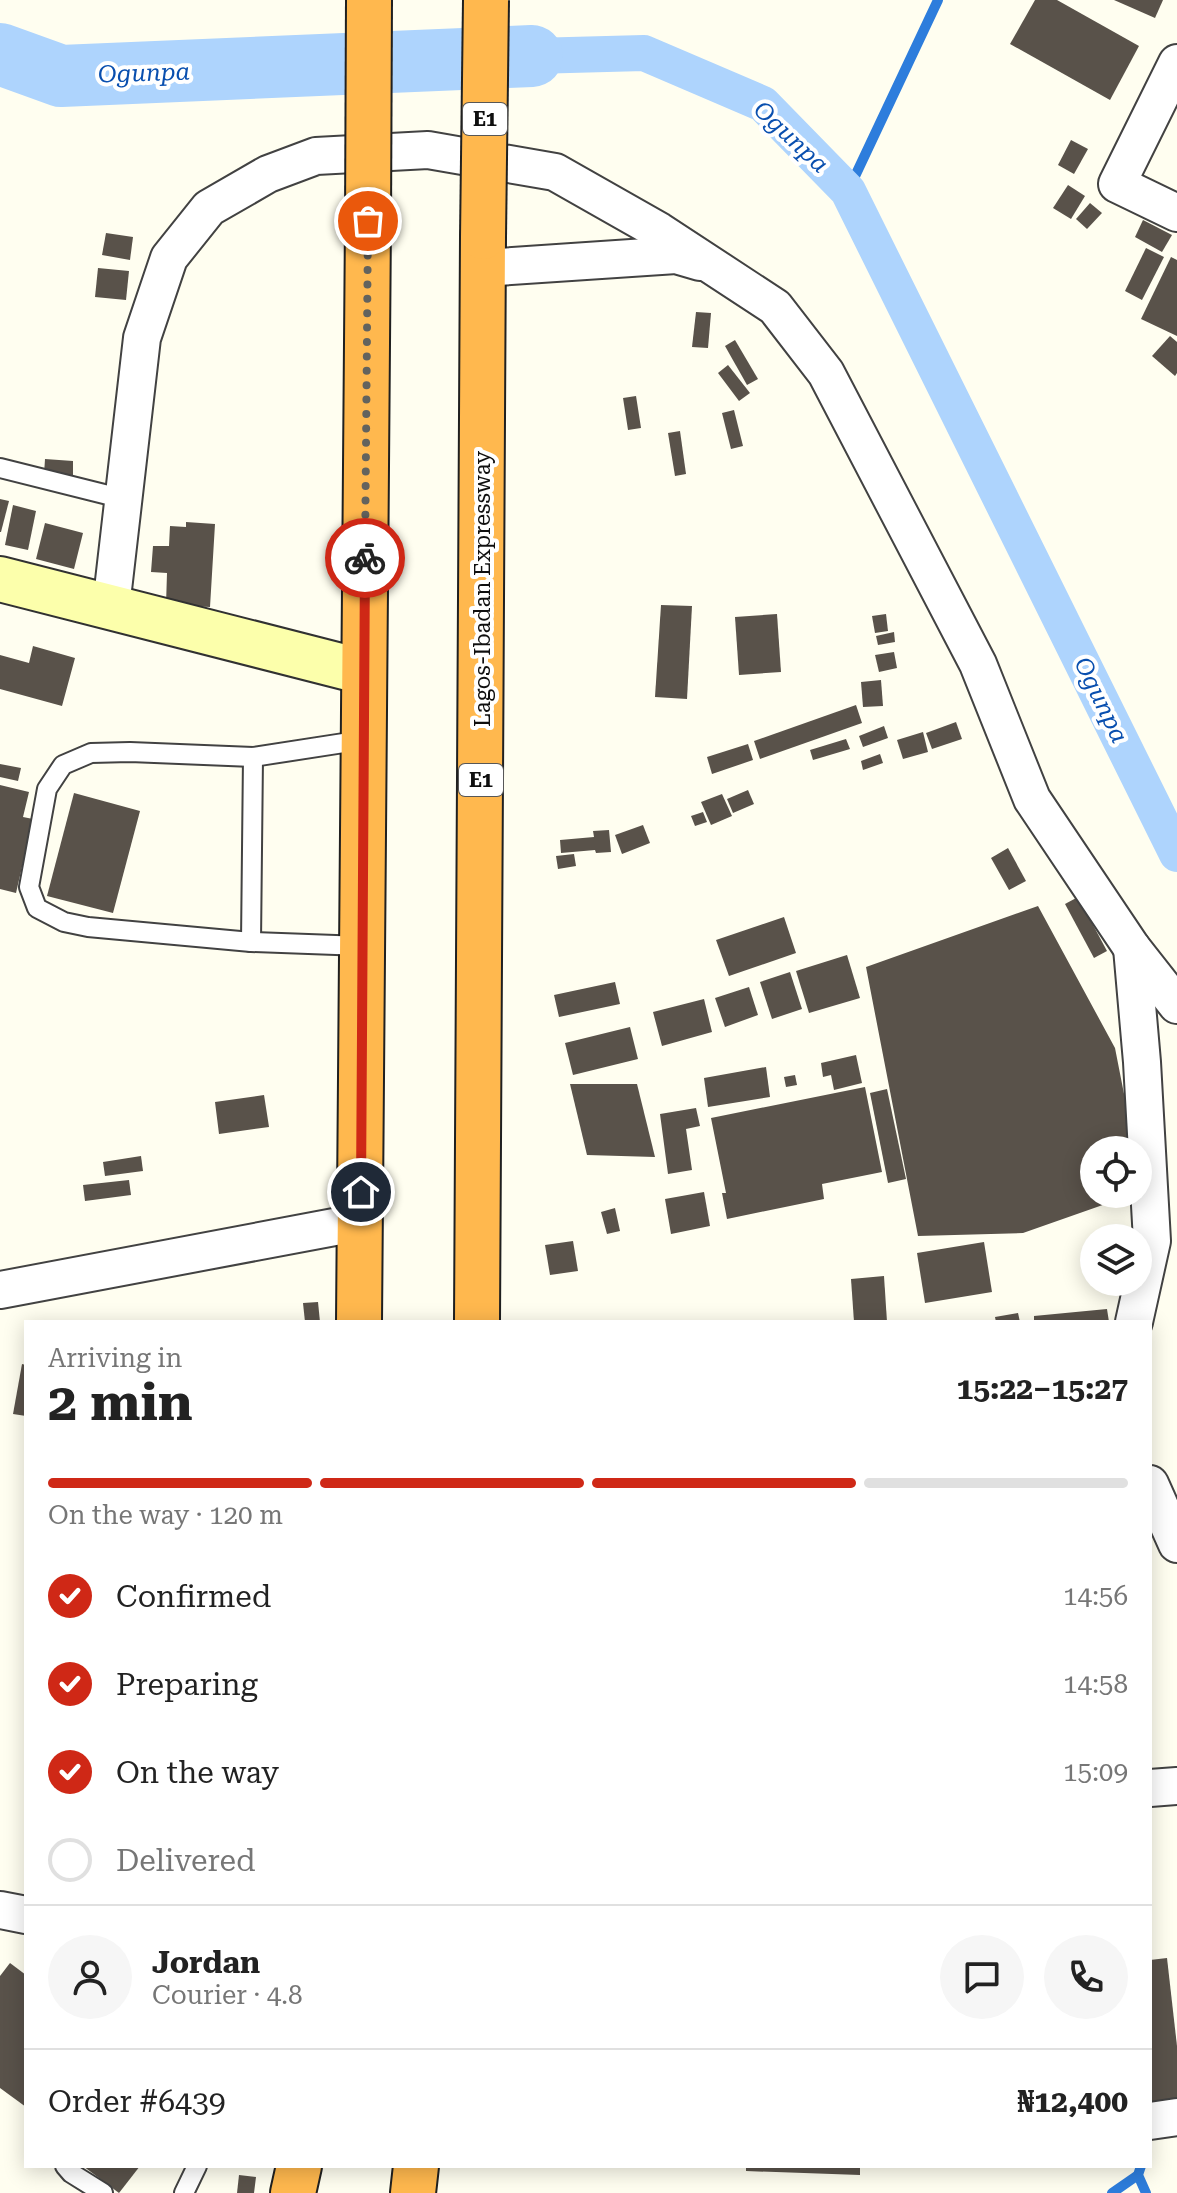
<!DOCTYPE html>
<html lang="en">
<head>
<meta charset="utf-8">
<style>
  :root { --surface:#fff; --page:#f6f6f6; --text:#222; --muted:#767676; --line:#e0e0e0; --accent:#cf2816 }
  body { margin:0; font-family:"Roboto Serif",serif; background:var(--page); color:var(--text); height:100vh; display:flex; flex-direction:column; font-size:30px; white-space:nowrap }
  * { box-sizing:border-box; margin:0 }
  p { font-size:26px; color:var(--muted) }
  .icon { flex:none; width:44px; height:44px; fill:none; stroke:currentColor; stroke-width:2; stroke-linecap:round; stroke-linejoin:round }
  .map { position:relative; flex:1; overflow:hidden }
  .drawer { position:absolute; left:24px; top:1320px; width:1128px; height:848px; display:flex; flex-direction:column; background:var(--surface); border-radius:0px; box-shadow:0 4px 20px #0003 }
  .drawer>* { flex:none }
  .tools { position:absolute; left:1080px; top:1136px; display:grid; gap:16px }
  .tools a { display:grid; place-items:center; width:72px; height:72px; border-radius:50%; background:var(--surface); box-shadow:0 4px 20px #0003; font-size:40px }
  .pin { position:absolute; display:grid; place-items:center; width:68px; height:68px; color:#fff; margin:-34px; border:4px solid #fff; border-radius:50%; box-shadow:0 2px 8px #0007 }
  .courier { position:absolute; display:grid; place-items:center; width:80px; height:80px; margin:-40px; border:6px solid #cf2816; border-radius:50%; background:#fff; color:#222; box-shadow:0 2px 10px #0007 }
  .summary em { font-style:normal; font-weight:700 }
  .summary div { display:flex; flex-direction:column-reverse }
  .summary { display:flex; align-items:center; justify-content:space-between; height:136px; padding:0 24px }
  h1 { font-size:52px; font-weight:700; line-height:60px }
  .bar { display:grid; grid-template-columns:repeat(4,1fr); gap:12px 8px; align-content:center; height:96px; padding:0 24px }
  .bar i { height:10px; border-radius:6px; background:var(--line) }
  .bar .current { background:var(--accent) }
  .bar p { grid-column:span 4 }
  .line { display:flex; align-items:center; gap:20px; padding:0 24px; border-top:2px solid var(--line) }
  .line div { flex:1 }
  .round { display:grid; place-items:center; flex:none; width:84px; height:84px; border-radius:42px; background:var(--page) }
  ol { padding:0 24px; list-style:none }
  li { display:flex; align-items:center; gap:24px; height:88px }
  li p { margin-inline-start:auto }
  li .icon { padding:8px; border-radius:50%; background:var(--accent); color:#fff; stroke-width:4 }
  li:last-child { color:var(--muted) }
  li i { width:44px; height:44px; border:4px solid var(--line); border-radius:50% }
  .map>svg:first-child { display:block }
  .lines { fill:none; stroke-linecap:round; stroke-linejoin:round }
  .stream { stroke:#2d7ddc; stroke-width:10 }
  .canal { stroke:#aed4fd; stroke-width:36 }
  .river { stroke:#aed4fd; stroke-width:62 }
  .building { fill:#59524a }
  .lane-casing { stroke:#424242; stroke-width:22 }
  .street-casing { stroke:#424242; stroke-width:40 }
  .secondary-casing { stroke:#313131; stroke-width:48 }
  .highway-casing { stroke:#202020; stroke-width:48 }
  .lane { stroke:#fff; stroke-width:18 }
  .street { stroke:#fff; stroke-width:36 }
  .secondary { stroke:#fcffab; stroke-width:44 }
  .highway { stroke:#ffb84e; stroke-width:44 }
  .highway-bridge-casing { stroke:#202020; stroke-width:48; stroke-linecap:butt }
  .highway-bridge { stroke:#ffb84e; stroke-width:44 }
  .done { stroke:#63635e; stroke-width:8; stroke-dasharray:0 14.4 }
  .route { stroke:#cf2816; stroke-width:10 }
  .labels { text-anchor:middle; stroke-width:8; stroke-linejoin:round; paint-order:stroke }
  .shield { fill:#fff; stroke:#575757; stroke-width:2 }
  .shield-label { font-size:20px; font-weight:bold; fill:#0f0f0f }
  .street-label { font-size:22px; fill:#0f0f0f; stroke:#fff }
  .water-label { font-size:24px; font-style:italic; fill:#094faf; stroke:#fff }
</style>
</head>
<body>
<div class="map">
<svg width="1177" height="2193" viewBox="0 0 1177 2193">
  <rect width="100%" height="100%" fill="#fffef0"/>
  <g class="lines">
    <g class="stream">
      <polyline points="848,191 938,0"/>
      <polyline points="1141,2166 1138,2175 1146,2193"/>
      <polyline points="1112,2193 1138,2175"/>
    </g>
    <polyline class="canal" points="532,56 644,53 763,104 848,191 1177,854"/>
    <polyline class="river" points="0,54 61,76 532,56"/>
  </g>
  <g class="building">
    <polygon points="1035,0 1057,0 1139,46 1110,100 1010,44"/>
    <polygon points="1114,0 1163,0 1155,18"/>
    <polygon points="1071,140 1088,149 1074,174 1058,165"/>
    <polygon points="1068,185 1085,196 1071,219 1053,208"/>
    <polygon points="1090,203 1102,213 1087,229 1076,219"/>
    <polygon points="1143,220 1172,235 1162,252 1135,237"/>
    <polygon points="106,233 133,237 130,260 102,255"/>
    <polygon points="1146,248 1164,257 1142,300 1125,291"/>
    <polygon points="1171,257 1177,260 1177,336 1141,319"/>
    <polygon points="98,268 129,271 126,300 95,297"/>
    <polygon points="696,312 711,313 708,348 692,347"/>
    <polygon points="1170,336 1177,342 1177,373 1175,376 1152,356"/>
    <polygon points="735,340 758,379 747,385 725,346"/>
    <polygon points="728,365 750,393 739,401 718,373"/>
    <polygon points="636,396 641,428 628,430 623,398"/>
    <polygon points="734,410 743,446 731,449 722,413"/>
    <polygon points="680,431 686,474 675,476 668,433"/>
    <polygon points="45,459 73,461 73,475 44,474"/>
    <polygon points="0,499 9,501 1,532 0,532"/>
    <polygon points="13,505 36,511 28,550 5,545"/>
    <polygon points="186,522 215,524 210,607 166,605 167,573 151,572 153,546 169,546 170,526 186,527"/>
    <polygon points="45,523 83,533 74,569 36,559"/>
    <polygon points="661,605 692,606 687,699 655,697"/>
    <polygon points="777,614 781,672 739,675 735,617"/>
    <polygon points="886,614 888,631 875,633 872,616"/>
    <polygon points="894,632 895,642 878,645 876,636"/>
    <polygon points="33,646 75,658 62,706 0,689 0,655 29,663"/>
    <polygon points="894,652 897,668 879,672 875,655"/>
    <polygon points="881,680 883,706 863,707 861,682"/>
    <polygon points="856,705 862,723 760,759 754,741"/>
    <polygon points="956,722 962,739 932,749 926,733"/>
    <polygon points="884,726 888,738 863,747 859,736"/>
    <polygon points="923,732 928,752 903,759 897,740"/>
    <polygon points="846,739 850,749 813,760 810,750"/>
    <polygon points="748,744 753,760 712,774 707,757"/>
    <polygon points="880,754 883,763 863,770 861,761"/>
    <polygon points="0,764 21,768 18,781 0,777"/>
    <polygon points="0,785 29,792 23,817 33,819 16,893 0,889"/>
    <polygon points="748,790 754,804 733,813 727,799"/>
    <polygon points="74,793 140,811 113,913 47,896"/>
    <polygon points="722,794 732,816 711,825 701,802"/>
    <polygon points="703,812 707,822 695,826 691,816"/>
    <polygon points="643,825 650,843 622,854 615,835"/>
    <polygon points="609,830 611,852 596,853 595,850 561,853 560,840 594,837 593,831"/>
    <polygon points="1008,848 1026,881 1009,890 991,858"/>
    <polygon points="574,854 576,866 558,869 556,856"/>
    <polygon points="1078,897 1107,951 1094,958 1065,904"/>
    <polygon points="1038,906 1115,1048 1135,1150 1094,1150 1094,1194 1134,1194 1023,1233 918,1236 866,967"/>
    <polygon points="784,917 796,953 729,976 716,940"/>
    <polygon points="847,955 860,998 809,1013 796,971"/>
    <polygon points="790,972 802,1009 772,1019 760,982"/>
    <polygon points="615,982 620,1004 559,1017 554,995"/>
    <polygon points="749,987 758,1015 725,1027 715,998"/>
    <polygon points="704,999 712,1032 662,1046 653,1012"/>
    <polygon points="630,1027 638,1059 573,1075 565,1043"/>
    <polygon points="856,1055 862,1083 834,1090 831,1075 823,1077 821,1063"/>
    <polygon points="766,1067 770,1097 708,1107 704,1078"/>
    <polygon points="795,1075 797,1085 786,1087 784,1077"/>
    <polygon points="570,1084 637,1084 655,1157 587,1155"/>
    <polygon points="865,1087 882,1172 822,1184 824,1199 727,1219 722,1193 726,1193 711,1118"/>
    <polygon points="887,1089 906,1179 888,1183 870,1093"/>
    <polygon points="264,1095 269,1127 219,1134 215,1102"/>
    <polygon points="696,1108 700,1126 686,1129 692,1170 668,1174 660,1114"/>
    <polygon points="141,1156 143,1171 105,1176 103,1162"/>
    <polygon points="129,1180 131,1195 85,1201 83,1185"/>
    <polygon points="704,1192 710,1226 671,1234 665,1199"/>
    <polygon points="615,1208 620,1231 607,1234 601,1212"/>
    <polygon points="573,1241 578,1271 550,1275 545,1245"/>
    <polygon points="984,1242 992,1292 925,1303 917,1253"/>
    <polygon points="884,1276 887,1322 854,1322 851,1279"/>
    <polygon points="318,1302 320,1322 305,1322 303,1303"/>
    <polygon points="1107,1309 1109,1322 1034,1322 1034,1316"/>
    <polygon points="1018,1313 1020,1322 996,1322 995,1317"/>
    <polygon points="22,1364 26,1365 26,1416 13,1414"/>
    <polygon points="1167,1958 1177,2046 1177,2100 1150,2103 1150,1960"/>
    <polygon points="10,1963 26,1975 26,2107 0,2088 0,1976"/>
    <polygon points="83,2166 140,2166 119,2193"/>
    <polygon points="746,2166 860,2166 860,2175 746,2171"/>
    <polygon points="239,2175 256,2177 254,2193 237,2193"/>
  </g>
  <g class="lines">
    <defs>
      <g id="lane">
        <polyline points="0,468 124,499"/>
        <polyline points="251,942 253,757"/>
        <polyline points="363,946 251,942 88,927 64,922 37,908 29,887 47,789 63,765 91,753 130,752 253,757 363,740"/>
        <polyline points="65,2166 71,2173 103,2193"/>
        <polyline points="184,2193 197,2166"/>
      </g>
      <g id="street">
        <polyline points="1177,63 1117,184 1177,213"/>
        <polyline points="483,268 676,255 700,262"/>
        <polyline points="111,607 142,338 169,258 209,208 268,174 316,156 428,150 555,172 659,231 775,307 826,373 978,664 1032,799 1132,948 1177,1005"/>
        <polyline points="1132,948 1142,1062 1152,1241 1134,1322"/>
        <polyline points="0,1290 361,1222"/>
        <polyline points="1150,1484 1177,1544"/>
        <polyline points="1150,1788 1177,1786"/>
        <polyline points="0,1910 26,1915"/>
        <polyline points="1150,2121 1177,2117"/>
      </g>
      <polyline id="secondary" points="0,579 364,672"/>
      <g id="highway">
        <polyline points="359,1322 368,221"/>
        <polyline points="477,1322 483,237"/>
        <polyline points="293,2193 299,2166"/>
        <polyline points="413,2193 416,2166"/>
      </g>
    </defs>
    <use href="#lane" class="lane-casing"/>
    <use href="#street" class="street-casing"/>
    <use href="#secondary" class="secondary-casing"/>
    <use href="#highway" class="highway-casing"/>
    <use href="#lane" class="lane"/>
    <use href="#street" class="street"/>
    <use href="#secondary" class="secondary"/>
    <use href="#highway" class="highway"/>
    <defs>
      <g id="highway-bridge">
        <polyline points="368,221 369,0"/>
        <polyline points="483,237 486,0"/>
      </g>
    </defs>
    <use href="#highway-bridge" class="highway-bridge-casing"/>
    <use href="#highway-bridge" class="highway-bridge"/>
  </g>
  <g class="lines">
    <polyline class="done" points="365,558 368,221"/>
    <polyline class="route" points="361,1192 365,558"/>
  </g>
  <g class="labels">
    <g class="shield">
      <rect x="463" y="103" width="44" height="32" rx="6"/>
      <rect x="459" y="764" width="44" height="32" rx="6"/>
    </g>
    <g class="shield-label">
      <text x="485" y="126">E1</text>
      <text x="481" y="787">E1</text>
    </g>
    <g class="street-label">
      <text transform="translate(482 589) rotate(-90)" y="8">Lagos-Ibadan Expressway</text>
    </g>
    <g class="water-label">
      <text transform="translate(144 73) rotate(-2)" y="8">Ogunpa</text>
      <text transform="translate(791 137) rotate(43)" y="8">Ogunpa</text>
      <text transform="translate(1101 700) rotate(64)" y="8">Ogunpa</text>
    </g>
  </g>
</svg>
<div class="tools">
<a><svg class="icon" aria-label="locate" viewBox="0 0 24 24"><circle cx="12" cy="12" r="6"/><path d="M12 2v4M12 18v4M2 12h4M18 12h4"/></svg></a>
<a><svg class="icon" aria-label="layers" viewBox="0 0 24 24"><path d="M12 4l9 5-9 5-9-5zM3 14l9 5 9-5"/></svg></a>
</div>
<div class="pin" style="left:368px;top:221px;background:#ea580c"><svg class="icon" aria-label="bag" viewBox="0 0 24 24"><path d="M5 8h14l-1 12H6zM9 8a3 3 0 0 1 6 0"/></svg></div>
<div class="pin" style="left:361px;top:1192px;background:#1f2937"><svg class="icon" aria-label="home" viewBox="0 0 24 24"><path d="M3 11l9-7 9 7M6 9v11h12V9"/></svg></div>
<div class="courier" style="left:365px;top:558px"><svg class="icon" aria-label="bike" viewBox="0 0 24 24"><circle cx="6" cy="16" r="4"/><circle cx="18" cy="16" r="4"/><path d="M6 16l4-8h5l3 8M10 8l3 8H6M13 5h3"/></svg></div>
<section class="drawer">
<div class="summary"><div><h1>2 min</h1><p>Arriving in</p></div><em>15:22–15:27</em></div>
<div class="bar"><i class="current"></i><i class="current"></i><i class="current"></i><i></i><p>On the way · 120 m</p></div>
<ol>
<li><svg class="icon" aria-label="check" viewBox="0 0 24 24"><path d="M5 12l5 5 9-10"/></svg>Confirmed<p>14:56</p></li>
<li><svg class="icon" aria-label="check" viewBox="0 0 24 24"><path d="M5 12l5 5 9-10"/></svg>Preparing<p>14:58</p></li>
<li><svg class="icon" aria-label="check" viewBox="0 0 24 24"><path d="M5 12l5 5 9-10"/></svg>On the way<p>15:09</p></li>
<li><i></i>Delivered</li>
</ol>
<div class="line" style="height:144px"><a class="round"><svg class="icon" aria-label="person" viewBox="0 0 24 24"><circle cx="12" cy="8" r="4"/><path d="M4 21q1-7 8-7t8 7"/></svg></a><div><b>Jordan</b><p>Courier · 4.8</p></div><a class="round"><svg class="icon" aria-label="chat" viewBox="0 0 24 24"><path d="M4 5h16v11H9l-5 4z"/></svg></a><a class="round"><svg class="icon" aria-label="phone" viewBox="0 0 24 24"><path d="M5 4h4l2 5-3 2q2 4 5 5l2-3 5 2v4C11 20 4 13 5 4z"/></svg></a></div>
<div class="line" style="height:104px"><div>Order #6439</div><b>₦12,400</b></div>
</section>
</div>
</body>
</html>
